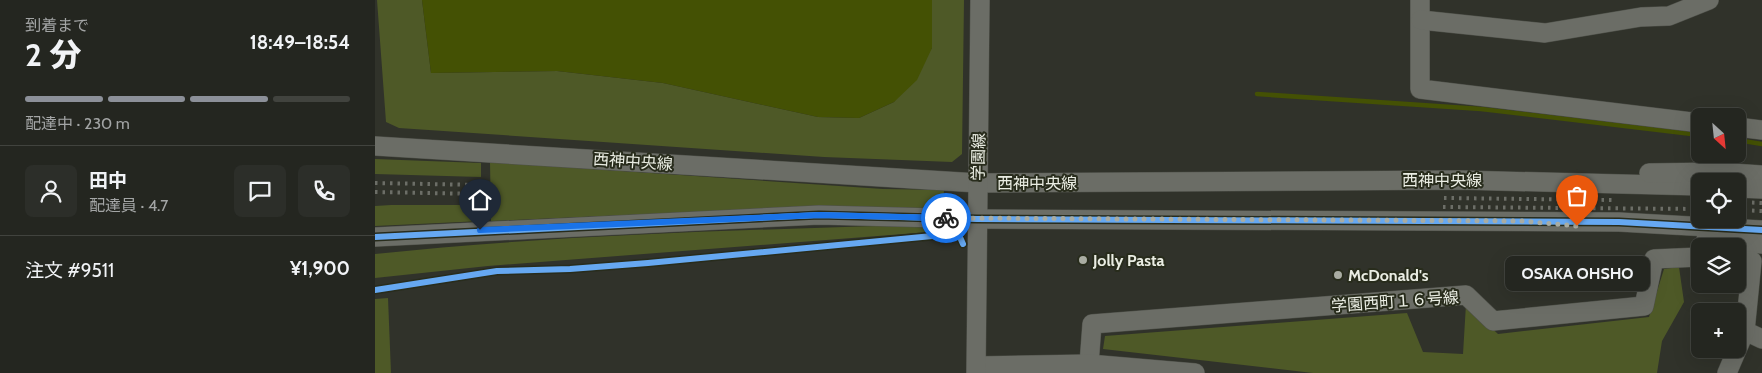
<!DOCTYPE html>
<html lang="ja">
<head>
<meta charset="utf-8">
<style>
  :root { --surface:#242620; --page:#2c2e29; --text:#f1f3f6; --muted:#a3a5a5; --line:#41433e; --accent:#8c9099 }
  body { margin:0; font-family:Cabin,"Noto Sans JP",sans-serif; background:var(--page); color:var(--text); height:100vh; display:flex; flex-direction:column; font-size:19px; white-space:nowrap }
  * { box-sizing:border-box; margin:0 }
  p { font-size:16px; color:var(--muted) }
  .icon { flex:none; width:28px; height:28px; fill:none; stroke:currentColor; stroke-width:2; stroke-linecap:round; stroke-linejoin:round }
  .map { position:relative; flex:1; overflow:hidden }
  .details { display:flex; flex-direction:column; background:var(--surface); width:375px }
  .details>* { flex:none }
  .needle { width:32px; rotate:153deg }
  .controls { position:absolute; left:1316px; top:108px; display:grid; gap:10px }
  .controls a { display:grid; place-items:center; width:55px; height:55px; border-radius:8px; background:var(--surface); box-shadow:0 5px 20px #0002,0 0 0 1px var(--line); font-size:25px }
  .pin { position:absolute; display:grid; place-items:center; width:42px; height:42px; color:#fff; margin:-51px -21px; border-radius:50% 50% 50% 0; rotate:-45deg; box-shadow:0 0 5px #0007 }
  .pin .icon { rotate:45deg }
  .courier { position:absolute; display:grid; place-items:center; width:50px; height:50px; margin:-25px; border:4px solid #1a73e8; border-radius:50%; background:#fff; color:#222; box-shadow:0 1px 6px #0007 }
  .bubble { position:absolute; height:35px; border-radius:8px; background:var(--surface); box-shadow:0 5px 20px #0002,0 0 0 1px var(--line); font-size:16px; font-weight:800; line-height:35px; text-align:center }
  .headline em { font-style:normal; font-weight:800 }
  .headline div { display:flex; flex-direction:column-reverse }
  .headline { display:flex; align-items:center; justify-content:space-between; height:85px; padding:0 25px }
  h1 { font-size:32px; font-weight:800; line-height:38px }
  .bar { display:grid; grid-template-columns:repeat(4,1fr); gap:8px 5px; align-content:center; height:60px; padding:0 25px }
  .bar i { height:6px; border-radius:4px; background:var(--line) }
  .bar .on { background:var(--accent) }
  .bar p { grid-column:span 4 }
  .line { display:flex; align-items:center; gap:12px; padding:0 25px; border-top:1px solid var(--line) }
  .line div { flex:1 }
  .round { display:grid; place-items:center; flex:none; width:52px; height:52px; border-radius:8px; background:var(--page) }
  main { display:flex; flex:1; min-height:0 }
  .map>svg:first-child { display:block }
  .green { fill:#4e5927 }
  .water { fill:#445104 }
  .lines { fill:none; stroke-linecap:round; stroke-linejoin:round }
  .stream { stroke:#445104; stroke-width:4.5 }
  .minor-casing { stroke:#4e5049; stroke-width:20 }
  .minor { stroke:#6b6d66; stroke-width:19 }
  .rail { stroke:#6c6e67; stroke-width:4; stroke-dasharray:2.5 5; stroke-linecap:butt }
  .cycleway-casing { stroke:#282c1c; stroke-width:9 }
  .cycleway { stroke:#66a8f1; stroke-width:6 }
  .done { stroke:#a9aca2; stroke-width:5; stroke-dasharray:0 9 }
  .route { stroke:#1a73e8; stroke-width:6 }
  .poi-dot { fill:#a9aca2; stroke:#282c1c; stroke-width:2 }
  .labels { text-anchor:middle; stroke-width:4; stroke-linejoin:round; paint-order:stroke }
  .street-label { font-size:16px; fill:#eaede3; stroke:#282c1c }
  .poi-label { font-size:16px; font-weight:bold; fill:#eaede3; stroke:#282c1c; text-anchor:start }
</style>
</head>
<body>
<main>
<section class="details">
<div class="headline"><div><h1>2 分</h1><p>到着まで</p></div><em>18:49–18:54</em></div>
<div class="bar"><i class="on"></i><i class="on"></i><i class="on"></i><i></i><p>配達中 · 230 m</p></div>
<div class="line" style="height:90px"><a class="round"><svg class="icon" aria-label="person" viewBox="0 0 24 24"><circle cx="12" cy="8" r="4"/><path d="M4 21q1-7 8-7t8 7"/></svg></a><div><b>田中</b><p>配達員 · 4.7</p></div><a class="round"><svg class="icon" aria-label="chat" viewBox="0 0 24 24"><path d="M4 5h16v11H9l-5 4z"/></svg></a><a class="round"><svg class="icon" aria-label="phone" viewBox="0 0 24 24"><path d="M5 4h4l2 5-3 2q2 4 5 5l2-3 5 2v4C11 20 4 13 5 4z"/></svg></a></div>
<div class="line" style="height:65px"><div>注文 #9511</div><b>¥1,900</b></div>
</section>
<div class="map">
<svg width="1387" height="373" viewBox="0 0 1387 373">
  <rect width="100%" height="100%" fill="#30322a"/>
  <g class="green">
    <polygon points="2,0 47,0 56,73 182,71 288,83 443,117 484,118 519,102 557,48 557,0 589,0 587,154 577,162 449,157 24,128 11,122"/>
    <polygon points="0,159 106,163 106,177 0,174"/>
    <polygon points="115,162 508,189 569,190 568,209 411,208 116,221"/>
    <polygon points="16,205 107,205 107,221 0,226 0,206"/>
    <path d="M 566,224 L 567,231 L 113,266 L 0,278 L 0,254 C 188,234 377,230 566,224 Z"/>
    <polygon points="1304,267 1309,302 1287,341 1282,373 938,373 728,349 730,336 1032,313 1048,352 1088,354 1091,304 1123,334 1274,317 1289,269"/>
    <polygon points="13,298 16,373 0,373 0,299"/>
  </g>
  <polygon class="water" points="47,0 557,0 557,48 542,80 519,102 484,118 443,117 288,83 182,71 56,73"/>
  <g class="lines">
    <g class="stream">
      <polyline points="882,94 1106,109 1325,135"/>
      <polyline points="1362,140 1387,144"/>
    </g>
    <defs>
      <g id="minor">
        <polyline points="1045,0 1045,89 1325,123"/>
        <polyline points="1046,20 1170,33 1266,17 1294,16 1334,0"/>
        <polyline points="1362,127 1387,130"/>
        <polyline points="0,146 603,183 1085,180 1325,186"/>
        <polyline points="1274,173 1342,172 1387,175"/>
        <polyline points="1362,188 1387,189"/>
        <polyline points="0,237 444,215 602,219 1244,222 1387,230"/>
        <polyline points="1331,239 1387,244"/>
        <polyline points="1370,331 1387,339"/>
        <polyline points="714,364 717,324 1091,295 1118,321 1269,306 1279,259 1325,257"/>
        <polyline points="602,366 714,364 820,373"/>
        <polyline points="601,373 605,0"/>
        <polyline points="1352,373 1370,331 1377,261 1362,260"/>
      </g>
    </defs>
    <use href="#minor" class="minor-casing"/>
    <use href="#minor" class="minor"/>
    <g class="rail">
      <polyline points="0,183 106,185"/>
      <polyline points="0,192 106,194"/>
      <polyline points="1069,198 1237,200"/>
      <polyline points="1362,202 1387,203"/>
      <polyline points="1068,207 1325,209"/>
      <polyline points="1362,210 1387,211"/>
    </g>
    <defs>
      <g id="cycleway">
        <polyline points="0,237 444,215 602,219 1244,222 1387,230"/>
        <polyline points="0,290 122,271 195,269 273,263 568,235 584,235 588,244"/>
      </g>
    </defs>
    <use href="#cycleway" class="cycleway-casing"/>
    <use href="#cycleway" class="cycleway"/>
  </g>
  <g class="lines">
    <polyline class="done" points="571,218 1147,221 1202,226"/>
    <polyline class="route" points="105,230 444,215 571,218"/>
  </g>
  <g class="poi-dot">
    <circle cx="708" cy="260" r="5"/>
    <circle cx="963" cy="275" r="5"/>
  </g>
  <g class="labels">
    <g class="street-label">
      <text transform="translate(603 157) rotate(-89)" y="6">学園線</text>
      <text transform="translate(258 161) rotate(4)" y="6">西神中央線</text>
      <text x="1067" y="186">西神中央線</text>
      <text x="662" y="189">西神中央線</text>
      <text transform="translate(1020 301) rotate(-4)" y="6">学園西町１６号線</text>
    </g>
    <g class="poi-label">
      <text x="718" y="266">Jolly Pasta</text>
      <text x="973" y="281">McDonald's</text>
    </g>
  </g>
</svg>
<div class="controls">
<a><svg class="needle" viewBox="-14 -14 28 28"><path d="M0-13l5 13h-10z" fill="#e53935"/><path d="M0 13l5-13h-10z" fill="#a3a5a5"/></svg></a>
<a><svg class="icon" aria-label="locate" viewBox="0 0 24 24"><circle cx="12" cy="12" r="6"/><path d="M12 2v4M12 18v4M2 12h4M18 12h4"/></svg></a>
<a><svg class="icon" aria-label="layers" viewBox="0 0 24 24"><path d="M12 4l9 5-9 5-9-5zM3 14l9 5 9-5"/></svg></a>
<a>+</a>
</div>
<div class="pin" style="left:1202px;top:226px;background:#ea580c"><svg class="icon" aria-label="bag" viewBox="0 0 24 24"><path d="M5 8h14l-1 12H6zM9 8a3 3 0 0 1 6 0"/></svg></div>
<div class="pin" style="left:105px;top:230px;background:#1f2937"><svg class="icon" aria-label="home" viewBox="0 0 24 24"><path d="M3 11l9-7 9 7M6 9v11h12V9"/></svg></div>
<div class="courier" style="left:571px;top:218px"><svg class="icon" aria-label="bike" viewBox="0 0 24 24"><circle cx="6" cy="16" r="4"/><circle cx="18" cy="16" r="4"/><path d="M6 16l4-8h5l3 8M10 8l3 8H6M13 5h3"/></svg></div>
<div class="bubble" style="left:1130px;top:256px;width:145px">OSAKA OHSHO</div>
</div>
</main>
</body>
</html>
